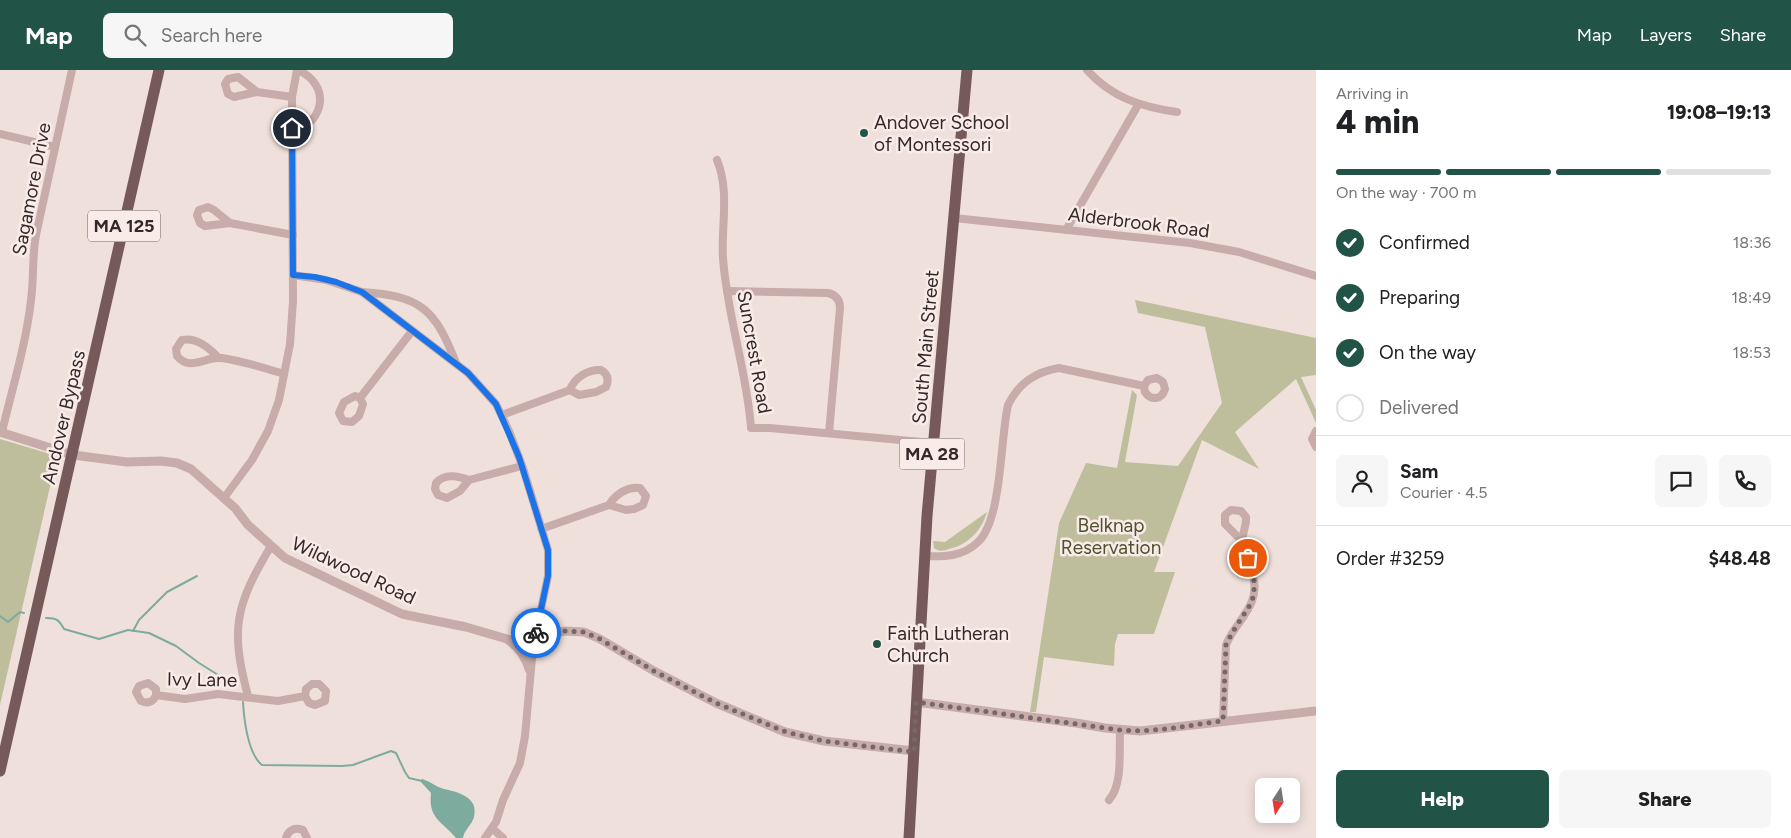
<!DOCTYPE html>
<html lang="en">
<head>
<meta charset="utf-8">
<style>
  :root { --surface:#fff; --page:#f6f6f6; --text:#202124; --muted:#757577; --line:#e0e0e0; --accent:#215346 }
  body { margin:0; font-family:Figtree,sans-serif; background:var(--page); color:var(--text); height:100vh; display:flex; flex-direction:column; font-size:19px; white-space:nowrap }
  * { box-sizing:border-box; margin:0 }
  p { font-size:16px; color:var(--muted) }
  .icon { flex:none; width:28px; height:28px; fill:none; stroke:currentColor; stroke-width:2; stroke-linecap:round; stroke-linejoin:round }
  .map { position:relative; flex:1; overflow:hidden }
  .drawer { display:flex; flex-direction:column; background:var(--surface); width:475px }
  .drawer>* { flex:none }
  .needle { width:32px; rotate:192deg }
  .tools { position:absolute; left:1255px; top:708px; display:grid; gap:10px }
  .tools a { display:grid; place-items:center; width:45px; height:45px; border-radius:8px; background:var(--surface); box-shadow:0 2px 12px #0003; font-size:25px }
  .pin { position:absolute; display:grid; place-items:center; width:42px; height:42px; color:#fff; margin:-21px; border:2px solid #fff; border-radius:50%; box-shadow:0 1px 5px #0007 }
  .courier { position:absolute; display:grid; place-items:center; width:50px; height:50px; margin:-25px; border:4px solid #1a73e8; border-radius:50%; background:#fff; color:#222; box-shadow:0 1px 6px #0007 }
  .overview em { font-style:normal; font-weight:800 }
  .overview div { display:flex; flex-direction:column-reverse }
  .overview { display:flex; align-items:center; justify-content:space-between; height:85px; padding:0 20px }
  h1 { font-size:32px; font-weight:800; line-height:38px }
  .bar { display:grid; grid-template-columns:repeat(4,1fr); gap:8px 5px; align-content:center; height:60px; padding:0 20px }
  .bar i { height:6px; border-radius:4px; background:var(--line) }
  .bar .active { background:var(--accent) }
  .bar p { grid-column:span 4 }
  .line { display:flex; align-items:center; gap:12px; padding:0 20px; border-top:1px solid var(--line) }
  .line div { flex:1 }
  .round { display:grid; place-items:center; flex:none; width:52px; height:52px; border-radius:8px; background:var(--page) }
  ol { padding:0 20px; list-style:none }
  li { display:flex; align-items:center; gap:15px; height:55px }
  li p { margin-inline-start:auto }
  li .icon { padding:5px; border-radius:50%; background:var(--accent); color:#fff; stroke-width:4 }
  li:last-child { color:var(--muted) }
  li i { width:28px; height:28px; border:2px solid var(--line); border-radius:50% }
  .button { display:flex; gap:10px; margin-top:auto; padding:10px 20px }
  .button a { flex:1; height:58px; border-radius:8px; background:var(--accent); color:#fff; font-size:20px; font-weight:800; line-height:58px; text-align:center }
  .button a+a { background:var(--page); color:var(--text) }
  header { display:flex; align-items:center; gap:30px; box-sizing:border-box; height:70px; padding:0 25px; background:var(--accent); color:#fff }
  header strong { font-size:24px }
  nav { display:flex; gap:28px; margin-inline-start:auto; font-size:18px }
  .search { width:350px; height:45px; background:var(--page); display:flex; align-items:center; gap:12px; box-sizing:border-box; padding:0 18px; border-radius:8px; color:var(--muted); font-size:19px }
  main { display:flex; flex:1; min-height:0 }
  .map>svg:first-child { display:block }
  .green { fill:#bebe9d }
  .water { fill:#7dab9d }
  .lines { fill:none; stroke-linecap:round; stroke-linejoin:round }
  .stream { stroke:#7dab9d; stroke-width:2 }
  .minor { stroke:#c7aca9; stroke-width:8 }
  .tertiary { stroke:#c7aca9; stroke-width:9 }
  .primary { stroke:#765a5a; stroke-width:11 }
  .done { stroke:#766867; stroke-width:5; stroke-dasharray:0 9 }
  .route { stroke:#1a73e8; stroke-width:6 }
  .poi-dot { fill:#215346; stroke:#f8ebe8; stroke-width:2 }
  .labels { text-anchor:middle; stroke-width:5; stroke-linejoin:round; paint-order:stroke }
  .shield { fill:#f8ebe8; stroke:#706262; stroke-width:1 }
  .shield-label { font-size:18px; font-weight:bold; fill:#352828 }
  .poi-label { font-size:19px; fill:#352828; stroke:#f8ebe8; text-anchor:start }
  .street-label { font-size:19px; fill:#352828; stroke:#f8ebe8 }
  .park-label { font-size:19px; fill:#50512e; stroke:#f8ebe8 }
</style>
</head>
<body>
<header>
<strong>Map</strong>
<div class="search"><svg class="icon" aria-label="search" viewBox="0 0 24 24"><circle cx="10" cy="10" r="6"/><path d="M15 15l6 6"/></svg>Search here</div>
<nav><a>Map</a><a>Layers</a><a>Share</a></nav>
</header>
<main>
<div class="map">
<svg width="1316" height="768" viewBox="0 0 1316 768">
  <rect width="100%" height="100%" fill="#f0e0dc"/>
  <g class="green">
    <polygon points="1135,230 1316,268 1316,305 1301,307 1316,340 1316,353 1296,309 1235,362 1259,399 1202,370 1154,502 1175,502 1154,564 1118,564 1115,574 1114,596 1044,587 1036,642 1030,642 1059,453 1086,393 1117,398 1132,320 1137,325 1125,392 1178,396 1222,333 1205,257 1138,243"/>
    <polygon points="0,369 57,386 0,635"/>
    <path d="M 987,442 C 982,460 968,475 949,479 C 943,481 939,482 934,478 L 933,471 L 945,472 Z"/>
  </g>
  <path class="water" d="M 422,709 C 430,711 436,717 444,719 C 458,722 479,727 474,747 C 472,755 464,760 463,768 L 456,768 C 442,751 428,749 431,723 L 420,711 Z"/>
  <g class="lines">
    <g class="stream">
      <polyline points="0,546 8,552 20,542 24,543"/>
      <path d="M 46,548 C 57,548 59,550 64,559 L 99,569 L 128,560 L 149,563 L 176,576 L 199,593 L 231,613"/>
      <polyline points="133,561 139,550 167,522 197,506"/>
      <path d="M 243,632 C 244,650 248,684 262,695 L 342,696 L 353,695 L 391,681 L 396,683 L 405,702 L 409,708 L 422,711"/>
    </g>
    <g class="minor">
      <path d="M 1087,0 C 1112,28 1142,37 1177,42"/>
      <polyline points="257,22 238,7 228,9 225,14 228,24 234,27 257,22 292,27"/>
      <polyline points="0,64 55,77"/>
      <path d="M 292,64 C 324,52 332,16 298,0"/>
      <path d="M 717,90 C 730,122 721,155 723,188 C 727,246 747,301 751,358 L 770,358 L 933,373"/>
      <polyline points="954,148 1190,173 1239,182 1316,206"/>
      <polyline points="230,153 214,140 208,137 199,140 197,145 200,153 205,156 230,153 293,165"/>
      <polyline points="1066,160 1138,35"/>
      <polyline points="293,205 326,210 362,222 468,303 496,334 509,361 523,398 548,480 548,506 533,577 525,666 520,693 503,730 496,752 485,768"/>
      <path d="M 727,221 L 828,223 C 836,225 840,230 840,238 L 829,363"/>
      <path d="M 362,222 C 421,226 435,239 456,293"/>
      <path d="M 219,288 C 209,278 197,267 182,270 L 176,279 L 177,286 C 190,302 206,286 222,288 C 243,291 264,298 284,304"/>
      <polyline points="360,328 363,334 359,346 352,352 343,351 339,343 344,332 355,326 360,328 412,261"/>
      <path d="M 502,345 L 570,320 C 574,308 588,299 601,300 C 608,304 609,310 606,317 L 596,322 L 579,325 L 570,320"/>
      <polyline points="1316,361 1312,369 1316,377"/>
      <path d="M 2,362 C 12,319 26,275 31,230 C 34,208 32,186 36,165 L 72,0"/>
      <path d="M 469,410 C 458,406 445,403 436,413 L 435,419 L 438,425 L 447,428 L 460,421 L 469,410 L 522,396"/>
      <polyline points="224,428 252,390 268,361 279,330 290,274 293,231 292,27 297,0"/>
      <path d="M 541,459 L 609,435 L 626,440 L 634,439 L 643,435 L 646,426 L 640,418 C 627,416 615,425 609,435"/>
      <path d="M 924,486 C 943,487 963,487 978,472 C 1002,450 1000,370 1008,335 C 1019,313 1035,302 1059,298 L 1144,316 L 1145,322 C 1151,331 1162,330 1165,319 L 1163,312 L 1157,308 L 1148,310 L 1144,316"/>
      <path d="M 507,570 C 518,577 525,587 529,600"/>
      <path d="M 156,625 C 154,632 147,634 141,631 L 136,622 L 139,616 L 148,613 L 156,619 L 156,625 L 185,629 L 218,624 L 278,631 L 305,626 L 309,633 L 315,635 L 325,631 L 326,621 L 319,614 L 312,614 L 306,619 L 305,626"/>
      <path d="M 248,626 C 230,559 235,536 271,476"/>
      <path d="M 1223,651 L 1226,575 C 1232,559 1246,547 1252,531 C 1261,507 1243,492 1243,470 C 1242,462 1247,455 1246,447 L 1241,441 L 1231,440 L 1225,445 L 1225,454 L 1243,472"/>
      <path d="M 1109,730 C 1123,715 1119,680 1120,660"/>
      <polyline points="492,758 503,768"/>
      <path d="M 286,768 C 288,760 295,757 303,760 L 307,768"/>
    </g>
    <g class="tertiary">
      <polyline points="0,362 73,385 127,392 161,391 177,393 191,399 235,438 248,455 285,488 402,544 466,557 514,571 528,570 565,561 584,562 600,569 654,601 716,633 785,662 824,671 914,681"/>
      <polyline points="916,632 1076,653 1105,658 1140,661 1316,641"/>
    </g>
    <g class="primary">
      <polyline points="0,701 159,0"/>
      <polyline points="909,768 927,446 967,0"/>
    </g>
  </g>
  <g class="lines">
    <path class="done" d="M 536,563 L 535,568 L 565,561 L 584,562 L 600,569 L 654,601 L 716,633 L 786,662 L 824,671 L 914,682 L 916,632 L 1120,660 C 1155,663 1188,655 1223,651 L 1226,575 L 1232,563 L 1250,535 L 1254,525 L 1254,510 L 1248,488"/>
    <polyline class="route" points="292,58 293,205 315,207 336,212 362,222 468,303 496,334 519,387 548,480 548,506 536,563"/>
  </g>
  <g class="poi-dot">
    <circle cx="864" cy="63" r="5"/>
    <circle cx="877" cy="574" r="5"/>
  </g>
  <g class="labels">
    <g class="shield">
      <rect x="88" y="140.5" width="72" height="31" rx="4"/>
      <rect x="899.5" y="368.5" width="65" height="31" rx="4"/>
    </g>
    <g class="shield-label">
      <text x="124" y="162">MA 125</text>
      <text x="932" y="390">MA 28</text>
    </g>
    <g class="poi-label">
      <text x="874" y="59">Andover School<tspan x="874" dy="22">of Montessori</tspan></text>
      <text x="887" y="570">Faith Lutheran<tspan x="887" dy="22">Church</tspan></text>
    </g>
    <g class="street-label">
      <text transform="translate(31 119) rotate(-79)" y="7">Sagamore Drive</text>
      <text transform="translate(1139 152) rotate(7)" y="7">Alderbrook Road</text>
      <text transform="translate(925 277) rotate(-85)" y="7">South Main Street</text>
      <text transform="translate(755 282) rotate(80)" y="7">Suncrest Road</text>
      <text transform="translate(63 347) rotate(-77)" y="7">Andover Bypass</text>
      <text transform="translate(354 500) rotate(25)" y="7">Wildwood Road</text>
      <text transform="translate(202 609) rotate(1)" y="7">Ivy Lane</text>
    </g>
    <g class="park-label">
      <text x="1111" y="462">Belknap<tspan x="1111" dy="22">Reservation</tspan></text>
    </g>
  </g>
</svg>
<div class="tools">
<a><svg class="needle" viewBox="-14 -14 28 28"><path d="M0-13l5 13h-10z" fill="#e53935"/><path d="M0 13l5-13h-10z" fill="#757577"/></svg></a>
</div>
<div class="pin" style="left:1248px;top:488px;background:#ea580c"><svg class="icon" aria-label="bag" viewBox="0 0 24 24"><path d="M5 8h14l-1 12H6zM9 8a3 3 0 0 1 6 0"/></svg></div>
<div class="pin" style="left:292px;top:58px;background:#1f2937"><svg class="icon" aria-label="home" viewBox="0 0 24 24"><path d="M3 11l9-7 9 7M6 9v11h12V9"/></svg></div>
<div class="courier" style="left:536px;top:563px"><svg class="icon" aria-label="bike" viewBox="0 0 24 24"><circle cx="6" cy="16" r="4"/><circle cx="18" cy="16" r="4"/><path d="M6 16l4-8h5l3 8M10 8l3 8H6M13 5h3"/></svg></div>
</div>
<section class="drawer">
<div class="overview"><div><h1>4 min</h1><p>Arriving in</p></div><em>19:08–19:13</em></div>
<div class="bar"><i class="active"></i><i class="active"></i><i class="active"></i><i></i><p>On the way · 700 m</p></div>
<ol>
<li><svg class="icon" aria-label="check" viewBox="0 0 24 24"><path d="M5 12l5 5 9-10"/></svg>Confirmed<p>18:36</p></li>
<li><svg class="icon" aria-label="check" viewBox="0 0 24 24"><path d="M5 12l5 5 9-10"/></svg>Preparing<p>18:49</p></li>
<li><svg class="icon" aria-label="check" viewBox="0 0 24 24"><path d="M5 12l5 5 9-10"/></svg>On the way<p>18:53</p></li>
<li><i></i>Delivered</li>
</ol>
<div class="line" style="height:90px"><a class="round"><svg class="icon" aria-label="person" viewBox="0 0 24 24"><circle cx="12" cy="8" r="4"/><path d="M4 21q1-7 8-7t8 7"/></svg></a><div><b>Sam</b><p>Courier · 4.5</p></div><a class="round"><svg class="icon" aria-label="chat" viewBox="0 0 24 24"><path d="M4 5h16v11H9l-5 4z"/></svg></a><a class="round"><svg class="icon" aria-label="phone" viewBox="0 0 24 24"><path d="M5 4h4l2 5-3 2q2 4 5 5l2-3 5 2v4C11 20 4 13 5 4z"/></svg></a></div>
<div class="line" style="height:65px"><div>Order #3259</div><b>$48.48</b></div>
<div class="button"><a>Help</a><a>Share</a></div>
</section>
</main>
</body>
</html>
